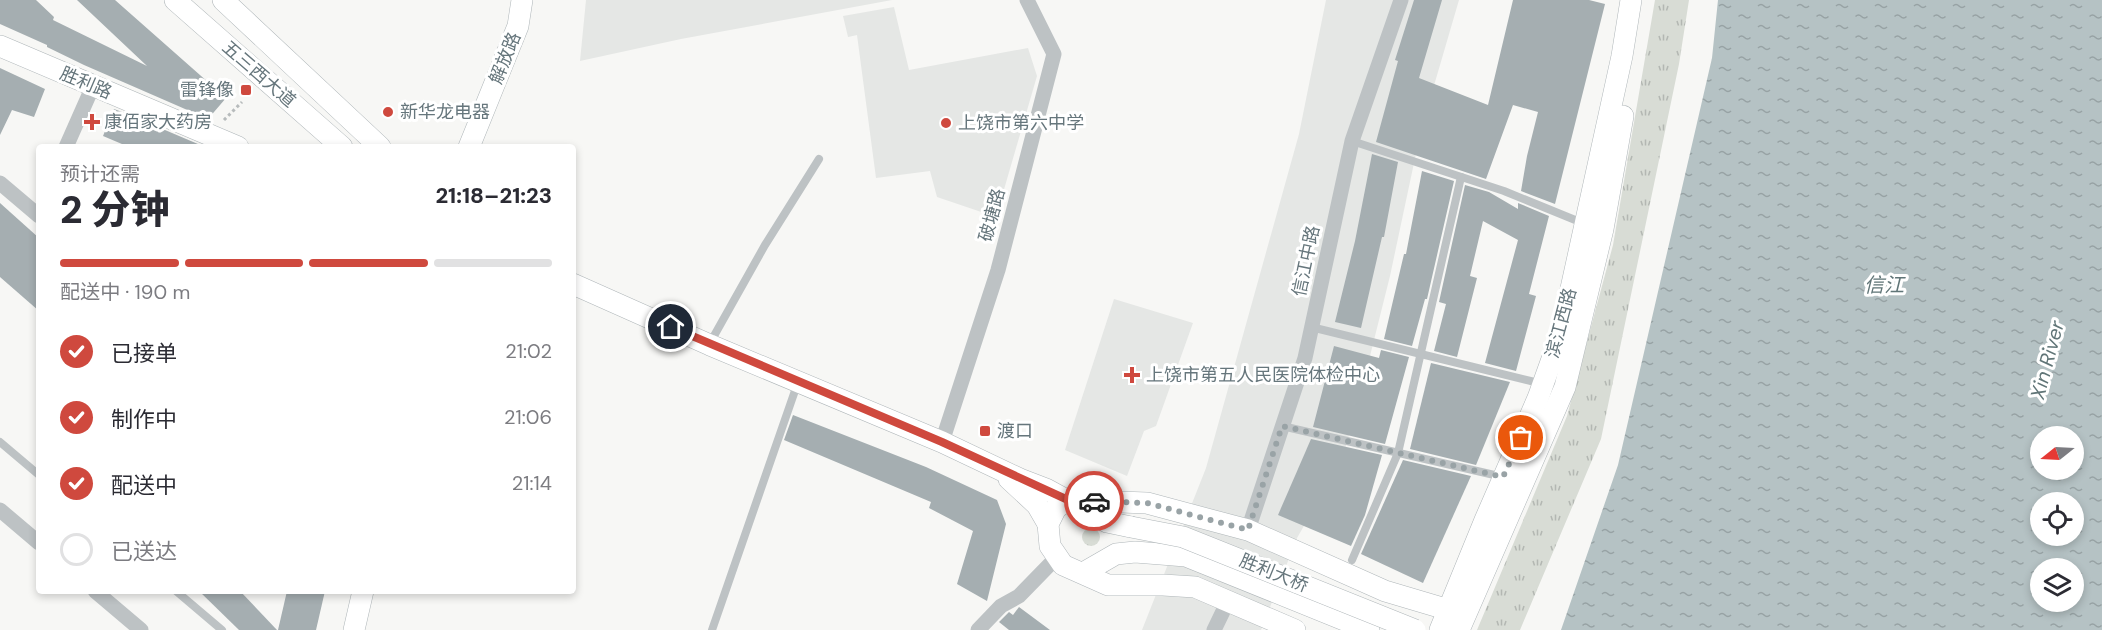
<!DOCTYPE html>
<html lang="zh">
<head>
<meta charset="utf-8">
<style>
  :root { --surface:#fff; --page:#f7f7f7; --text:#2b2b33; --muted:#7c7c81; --line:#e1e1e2; --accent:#cf493e }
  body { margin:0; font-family:"DM Sans","Noto Sans SC",sans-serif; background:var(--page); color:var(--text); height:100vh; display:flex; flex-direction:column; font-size:22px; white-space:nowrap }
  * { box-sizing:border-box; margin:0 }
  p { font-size:20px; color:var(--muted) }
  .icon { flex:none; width:33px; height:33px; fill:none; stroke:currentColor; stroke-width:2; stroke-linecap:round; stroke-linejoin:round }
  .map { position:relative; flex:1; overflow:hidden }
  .side { position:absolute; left:36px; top:144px; width:540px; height:450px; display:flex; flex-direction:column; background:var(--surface); border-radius:6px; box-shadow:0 3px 9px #0003 }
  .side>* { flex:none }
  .needle { width:39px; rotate:252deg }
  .buttons { position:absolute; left:2030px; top:426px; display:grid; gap:12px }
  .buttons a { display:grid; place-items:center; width:54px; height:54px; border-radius:50%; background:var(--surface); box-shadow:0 3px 9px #0003; font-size:30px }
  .pin { position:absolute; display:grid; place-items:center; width:51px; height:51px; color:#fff; margin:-26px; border:3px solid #fff; border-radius:50%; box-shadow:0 2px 6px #0007 }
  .courier { position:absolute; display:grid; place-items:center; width:60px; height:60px; margin:-30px; border:4px solid #cf493e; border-radius:50%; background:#fff; color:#222; box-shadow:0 2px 8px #0007 }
  .head em { font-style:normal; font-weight:800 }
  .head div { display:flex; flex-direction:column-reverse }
  .head { display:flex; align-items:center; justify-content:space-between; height:102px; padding:0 24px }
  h1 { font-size:39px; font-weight:800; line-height:45px }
  .bar { display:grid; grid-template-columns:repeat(4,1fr); gap:9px 6px; align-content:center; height:72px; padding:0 24px }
  .bar i { height:8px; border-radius:4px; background:var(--line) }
  .bar .active { background:var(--accent) }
  .bar p { grid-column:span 4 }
  ol { padding:0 24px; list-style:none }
  li { display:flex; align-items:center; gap:18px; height:66px }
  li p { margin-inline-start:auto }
  li .icon { padding:6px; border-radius:50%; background:var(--accent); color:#fff; stroke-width:4 }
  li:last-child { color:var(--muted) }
  li i { width:33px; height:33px; border:3px solid var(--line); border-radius:50% }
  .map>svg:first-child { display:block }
  .built { fill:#e5e7e5 }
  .grass { fill:url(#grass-tufts) }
  .water { fill:url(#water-ripples); fill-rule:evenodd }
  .building { fill:#a5aeb1 }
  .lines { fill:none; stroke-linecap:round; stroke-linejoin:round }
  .secondary-casing { stroke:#afb6b9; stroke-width:22 }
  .path { stroke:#b7bbbc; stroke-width:3; stroke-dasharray:3 3; stroke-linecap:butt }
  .lane { stroke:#bdc2c4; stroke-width:8 }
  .street { stroke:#bdc2c4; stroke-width:15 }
  .secondary { stroke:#fff; stroke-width:21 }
  .secondary-bridge-casing { stroke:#afb6b9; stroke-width:22; stroke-linecap:butt }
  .secondary-bridge { stroke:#fff; stroke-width:21 }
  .done { stroke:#99a3a6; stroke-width:6; stroke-dasharray:0 10.8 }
  .route { stroke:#cf493e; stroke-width:8 }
  .poi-dot { fill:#cf493e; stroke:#fff; stroke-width:2 }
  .labels { text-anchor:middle; stroke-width:6; stroke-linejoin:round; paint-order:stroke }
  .street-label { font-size:18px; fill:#66767c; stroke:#fff }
  .poi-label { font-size:18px; fill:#66767c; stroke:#fff; text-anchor:start }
  .water-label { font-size:20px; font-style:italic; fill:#607577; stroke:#fff }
</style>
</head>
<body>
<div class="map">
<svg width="2102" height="630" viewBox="0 0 2102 630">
  <defs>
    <pattern id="grass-tufts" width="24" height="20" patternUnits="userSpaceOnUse" patternTransform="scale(1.5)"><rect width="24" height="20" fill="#d8dcd5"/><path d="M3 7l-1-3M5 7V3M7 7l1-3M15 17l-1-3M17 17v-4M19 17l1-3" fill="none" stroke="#b3b7b2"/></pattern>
    <pattern id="water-ripples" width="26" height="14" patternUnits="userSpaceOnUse" patternTransform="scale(1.5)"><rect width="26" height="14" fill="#b5c2c4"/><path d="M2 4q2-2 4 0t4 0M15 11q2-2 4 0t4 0" fill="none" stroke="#97a2a4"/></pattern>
  </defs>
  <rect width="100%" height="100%" fill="#f7f7f5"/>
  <g class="built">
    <polygon points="586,0 892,0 681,39 580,61"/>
    <polygon points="1326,0 1459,0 1421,130 1390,276 1361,392 1342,460 1297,538 1261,630 1142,630 1206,468 1299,134"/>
    <polygon points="894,7 909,70 1028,48 1037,76 996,217 937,197 930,171 876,178 857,35 848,37 843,16"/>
    <polygon points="1114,299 1193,323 1156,426 1144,431 1127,476 1065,450"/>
  </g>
  <g class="grass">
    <polygon points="1655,0 1689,0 1679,64 1601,439 1520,630 1477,630 1567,416 1613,245"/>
    <circle cx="1091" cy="537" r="9"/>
  </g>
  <path class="water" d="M 1718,0 L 2102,0 L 2102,630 L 1561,630 L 1618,465 L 1712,58 ZM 2040,436 L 2073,436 L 2073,470 L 2040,470 ZM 2040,502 L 2073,502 L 2073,536 L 2040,536 ZM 2040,568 L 2073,568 L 2073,602 L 2040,602 Z"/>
  <g class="building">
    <polygon points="0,0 36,0 54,17 53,20 147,66 77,0 115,0 226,98 208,119 84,65 47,47 47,45 0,24"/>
    <polygon points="1414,0 1442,0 1419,78 1488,105 1513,0 1589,0 1605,4 1555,204 1521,191 1527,156 1538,112 1513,105 1486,179 1376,142 1398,61 1395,60"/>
    <polygon points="0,68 45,89 34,117 12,110 0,135"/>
    <polygon points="114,109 125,113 205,147 129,147 103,136"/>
    <polygon points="1372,154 1398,162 1384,237 1382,237 1361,328 1335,322 1355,241"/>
    <polygon points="1422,171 1454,181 1427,299 1425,299 1412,346 1384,339 1404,254 1406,254"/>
    <polygon points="1465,185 1489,192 1518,209 1518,203 1549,216 1529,294 1536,296 1516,371 1485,363 1518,240 1483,221 1470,276 1477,278 1457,357 1434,351 1446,304 1439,302"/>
    <polygon points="0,203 39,238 39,311 0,277"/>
    <polygon points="1334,346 1379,358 1381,350 1409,357 1385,444 1313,427"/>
    <polygon points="1431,363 1510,382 1476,465 1410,449"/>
    <polygon points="793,415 926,467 997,500 1006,524 987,601 957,584 973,531 929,508 931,502 784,440"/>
    <polygon points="1311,439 1382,455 1365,515 1351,546 1278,515"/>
    <polygon points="1403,460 1471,476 1423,583 1361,554"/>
    <polygon points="199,591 240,591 277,630 239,630"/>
    <polygon points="287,591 325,591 316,630 278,630"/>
    <polygon points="1019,607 1050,630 1009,630 999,622 1009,612 1013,615"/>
  </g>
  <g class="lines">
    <defs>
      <g id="secondary">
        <polyline points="175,0 342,147"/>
        <polyline points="223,0 380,147"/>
        <polyline points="0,46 238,147"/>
        <polyline points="469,147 518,26 522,0"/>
        <polyline points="573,284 710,345 942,442 1020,479 1046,489 1107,522 1131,527"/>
        <polyline points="1009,479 1037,505 1048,524"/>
        <polyline points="1083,573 1116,554 1135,552 1186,556 1369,630"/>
        <polyline points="354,630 363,591"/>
        <polyline points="1295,630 1195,587 1163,585 1108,585 1063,565 1050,546 1048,524 1056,508 1068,500 1147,503 1248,530 1385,591 1449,610"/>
        <polyline points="1440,630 1485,520 1538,398 1561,334 1622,56 1631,0"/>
        <polyline points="1459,630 1565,387 1603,229 1623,116"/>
      </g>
    </defs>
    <use href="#secondary" class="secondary-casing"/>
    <polyline class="path" points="224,120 242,102"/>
    <g class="lane">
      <polyline points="1352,141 1504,191 1585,224"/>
      <polyline points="1311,327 1543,384"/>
      <polyline points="710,343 765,245 819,159"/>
      <polyline points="1282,426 1503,477"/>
      <polyline points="0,442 39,475"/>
      <polyline points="1352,560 1398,453 1461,177"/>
      <polyline points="176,591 222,630"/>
      <polyline points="712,630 798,382"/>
    </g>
    <g class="street">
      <polyline points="66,147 93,86"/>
      <polyline points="0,183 39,216"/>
      <polyline points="942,442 998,270 1054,54 1027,0"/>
      <polyline points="0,510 39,543"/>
      <polyline points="1248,530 1305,358 1352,141 1401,0"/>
      <polyline points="95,591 141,630"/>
      <polyline points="978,630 1001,606 1019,596 1057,557"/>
      <polyline points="1214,630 1228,601"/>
    </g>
    <use href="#secondary" class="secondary"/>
    <defs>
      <polyline id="secondary-bridge" points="1131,527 1183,537 1415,630"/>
    </defs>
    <use href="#secondary-bridge" class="secondary-bridge-casing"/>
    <use href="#secondary-bridge" class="secondary-bridge"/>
  </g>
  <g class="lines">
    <polyline class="done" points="1094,501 1147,503 1248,530 1282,426 1503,477 1521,438"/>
    <polyline class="route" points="671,327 942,442 1068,500 1094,501"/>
  </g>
  <g class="poi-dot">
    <rect x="240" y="84" width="12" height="12" rx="3"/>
    <circle cx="388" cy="112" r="6"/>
    <path d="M89 113h6v6h6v6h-6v6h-6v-6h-6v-6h6z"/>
    <circle cx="946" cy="123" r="6"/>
    <path d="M1129 366h6v6h6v6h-6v6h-6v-6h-6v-6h6z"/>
    <rect x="979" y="425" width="12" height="12" rx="3"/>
  </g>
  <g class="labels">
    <g class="street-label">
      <text transform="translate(505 58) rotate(-68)" y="6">解放路</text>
      <text transform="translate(259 74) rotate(41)" y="6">五三西大道</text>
      <text transform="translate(86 83) rotate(23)" y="6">胜利路</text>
      <text transform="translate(992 215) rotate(-75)" y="6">破塘路</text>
      <text transform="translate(1306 261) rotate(-78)" y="6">信江中路</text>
      <text transform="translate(1561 323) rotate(-75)" y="6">滨江西路</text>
      <text transform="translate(1274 573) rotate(22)" y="6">胜利大桥</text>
    </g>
    <g class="poi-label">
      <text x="234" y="96" text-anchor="end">雷锋像</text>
      <text x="400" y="118">新华龙电器</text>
      <text x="104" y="128">康佰家大药房</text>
      <text x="958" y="129">上饶市第六中学</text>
      <text x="1146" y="381">上饶市第五人民医院体检中心</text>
      <text x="997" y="437">渡口</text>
    </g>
    <g class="water-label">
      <text x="1884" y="292">信江</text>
      <text transform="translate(2047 360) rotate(-75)" y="7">Xin River</text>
    </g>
  </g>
</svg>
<div class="buttons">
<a><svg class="needle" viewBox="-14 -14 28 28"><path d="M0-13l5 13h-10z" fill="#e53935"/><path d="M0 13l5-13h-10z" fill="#7c7c81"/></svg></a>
<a><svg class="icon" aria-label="locate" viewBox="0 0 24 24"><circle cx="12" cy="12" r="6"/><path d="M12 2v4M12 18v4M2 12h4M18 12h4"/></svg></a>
<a><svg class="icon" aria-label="layers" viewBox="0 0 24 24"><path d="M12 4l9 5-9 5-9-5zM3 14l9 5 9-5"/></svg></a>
</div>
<div class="pin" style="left:1521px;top:438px;background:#ea580c"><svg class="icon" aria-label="bag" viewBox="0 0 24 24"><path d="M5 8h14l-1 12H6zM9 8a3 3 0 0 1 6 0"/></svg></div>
<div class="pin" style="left:671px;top:327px;background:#1f2937"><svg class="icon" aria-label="home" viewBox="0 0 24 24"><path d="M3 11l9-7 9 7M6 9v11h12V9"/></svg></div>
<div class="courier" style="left:1094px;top:501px"><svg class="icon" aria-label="car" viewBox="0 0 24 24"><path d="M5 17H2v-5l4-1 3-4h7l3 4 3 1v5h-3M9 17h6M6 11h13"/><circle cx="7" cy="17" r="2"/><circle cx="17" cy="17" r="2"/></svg></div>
<section class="side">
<div class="head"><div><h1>2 分钟</h1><p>预计还需</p></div><em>21:18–21:23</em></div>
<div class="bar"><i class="active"></i><i class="active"></i><i class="active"></i><i></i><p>配送中 · 190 m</p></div>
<ol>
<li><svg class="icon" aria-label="check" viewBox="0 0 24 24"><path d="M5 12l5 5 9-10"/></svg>已接单<p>21:02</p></li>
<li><svg class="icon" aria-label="check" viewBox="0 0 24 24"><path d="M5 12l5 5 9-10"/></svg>制作中<p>21:06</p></li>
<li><svg class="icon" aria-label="check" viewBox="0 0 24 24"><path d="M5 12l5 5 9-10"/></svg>配送中<p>21:14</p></li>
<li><i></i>已送达</li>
</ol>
</section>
</div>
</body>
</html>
